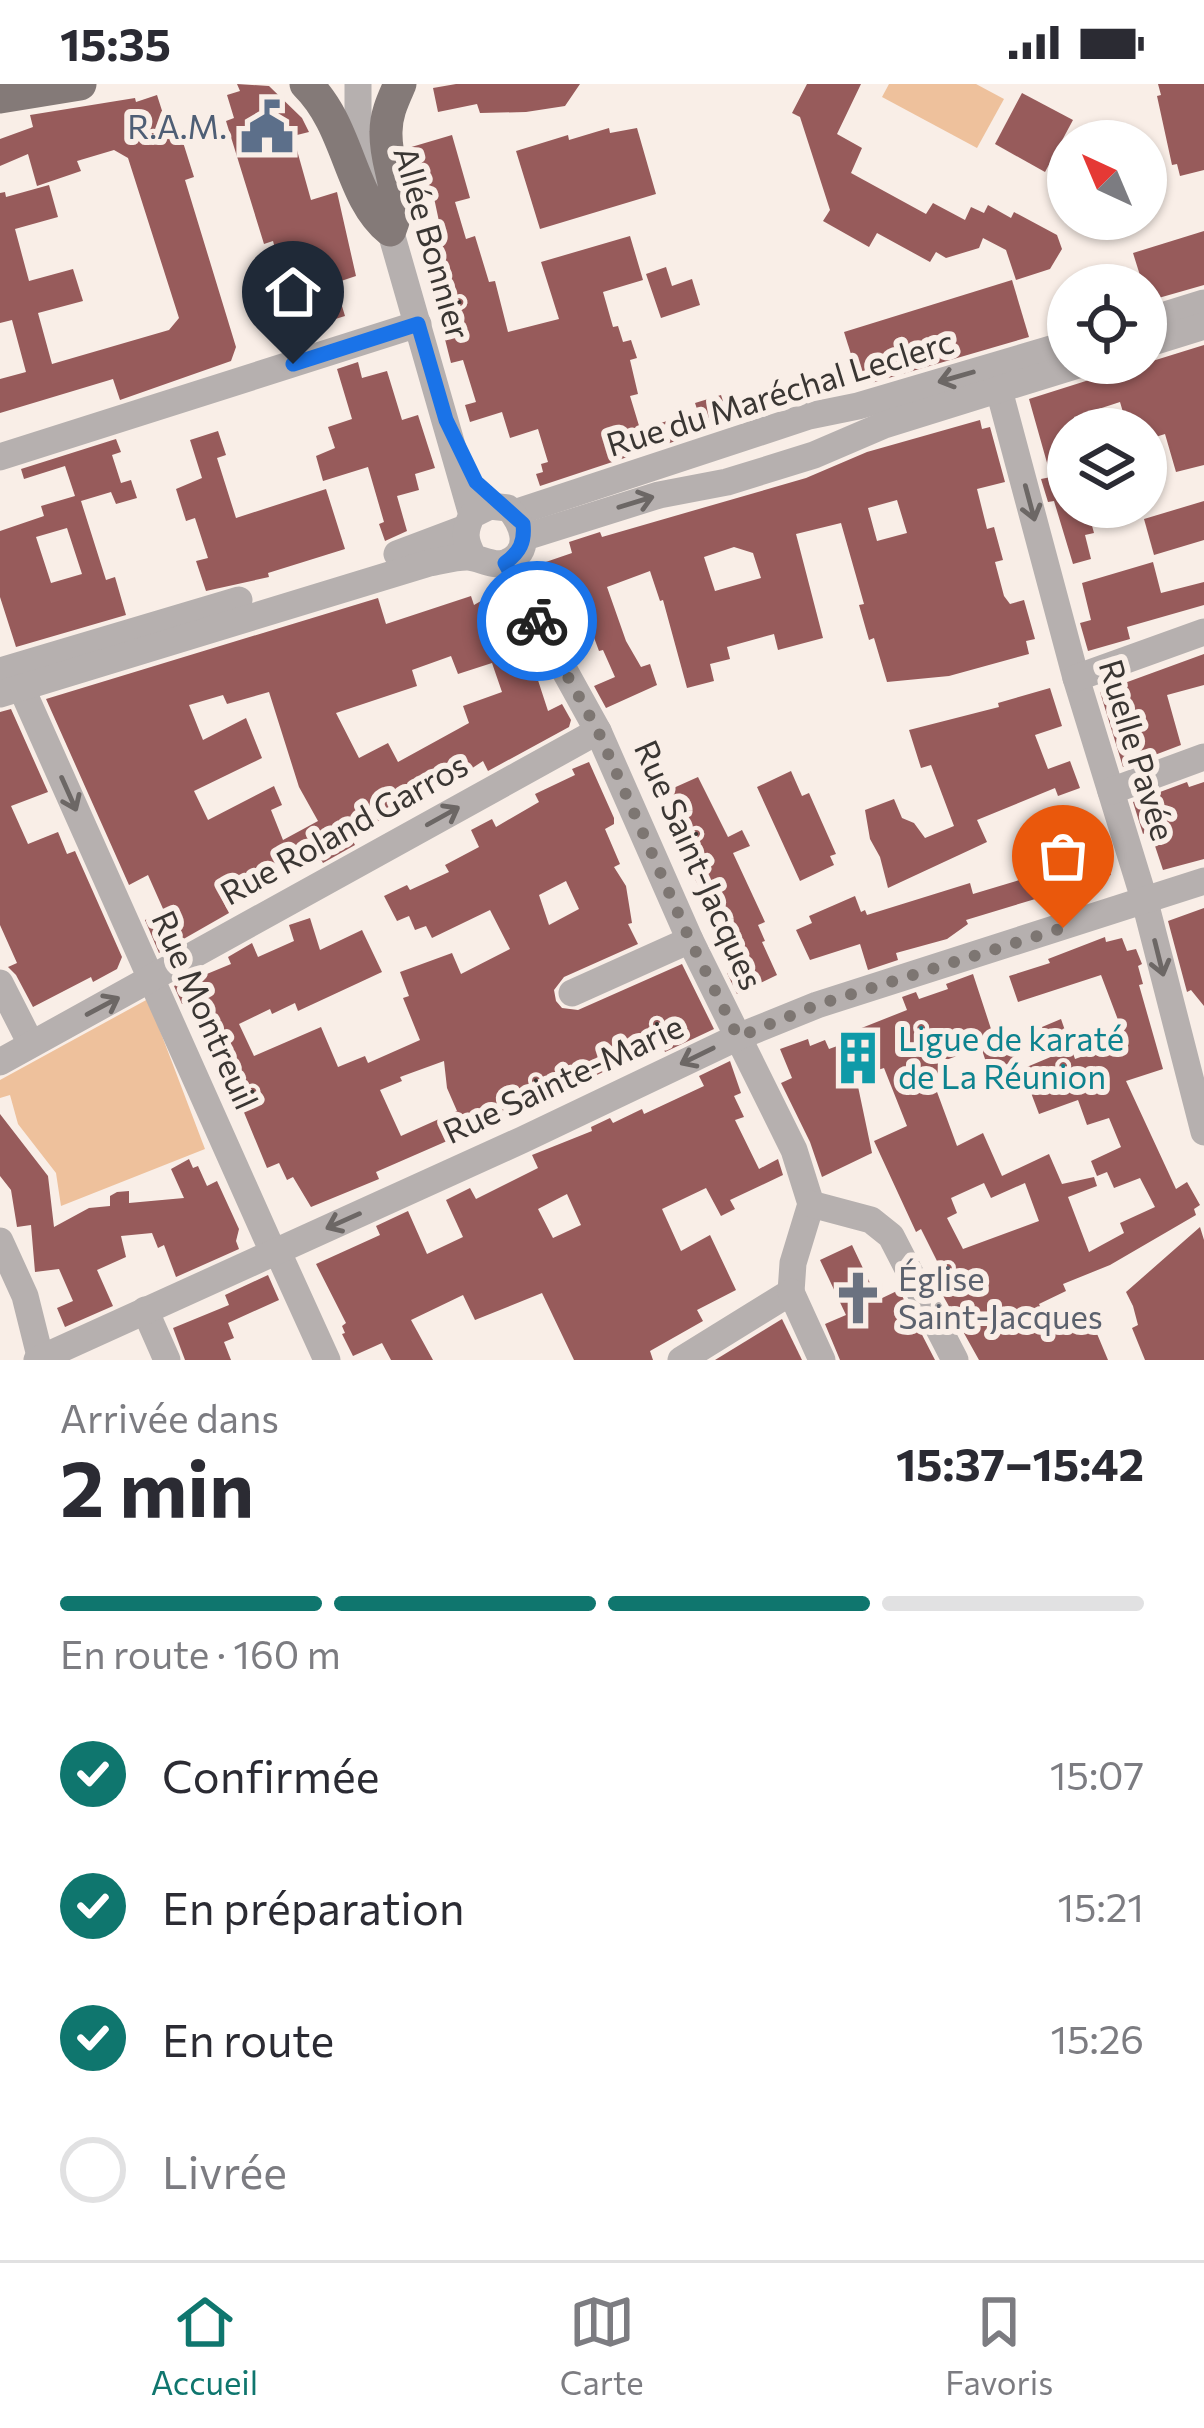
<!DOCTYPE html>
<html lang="fr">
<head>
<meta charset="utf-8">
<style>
  :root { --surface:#fff; --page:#f7f7f7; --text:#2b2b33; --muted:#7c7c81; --line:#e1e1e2; --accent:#0f766e }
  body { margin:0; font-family:Commissioner,sans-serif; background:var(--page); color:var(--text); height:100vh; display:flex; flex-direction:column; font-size:45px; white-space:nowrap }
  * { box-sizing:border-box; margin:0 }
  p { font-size:39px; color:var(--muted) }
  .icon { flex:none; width:66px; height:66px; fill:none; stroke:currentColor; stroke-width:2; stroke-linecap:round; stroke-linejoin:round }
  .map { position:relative; height:1276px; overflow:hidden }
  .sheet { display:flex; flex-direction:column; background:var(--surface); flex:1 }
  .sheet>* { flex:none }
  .needle { width:78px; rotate:316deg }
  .controls { position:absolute; left:1047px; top:36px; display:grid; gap:24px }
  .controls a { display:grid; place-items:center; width:120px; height:120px; border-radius:50%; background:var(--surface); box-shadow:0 3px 9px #0004; font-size:60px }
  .pin { position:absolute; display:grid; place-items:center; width:102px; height:102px; color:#fff; margin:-123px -51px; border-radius:50% 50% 50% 0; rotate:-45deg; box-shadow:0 0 12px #0007 }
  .pin .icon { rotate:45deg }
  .courier { position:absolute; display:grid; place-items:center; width:120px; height:120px; margin:-60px; border:9px solid #1a73e8; border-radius:50%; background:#fff; color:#222; box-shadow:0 3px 15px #0007 }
  .summary em { font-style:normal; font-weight:700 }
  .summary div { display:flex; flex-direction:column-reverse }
  .summary { display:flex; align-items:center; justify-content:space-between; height:204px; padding:0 60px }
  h1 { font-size:78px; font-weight:700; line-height:90px }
  .bar { display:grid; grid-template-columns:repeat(4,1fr); gap:18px 12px; align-content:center; height:144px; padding:0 60px }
  .bar i { height:15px; border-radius:9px; background:var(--line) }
  .bar .on { background:var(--accent) }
  .bar p { grid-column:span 4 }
  ol { padding:0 60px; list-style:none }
  li { display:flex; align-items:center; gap:36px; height:132px }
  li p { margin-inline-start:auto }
  li .icon { padding:12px; border-radius:50%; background:var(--accent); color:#fff; stroke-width:4 }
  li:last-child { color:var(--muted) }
  li i { width:66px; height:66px; border:6px solid var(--line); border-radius:50% }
  .status { display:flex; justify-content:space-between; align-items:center; height:84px; padding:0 60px; background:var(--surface); direction:ltr }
  .status svg { height:33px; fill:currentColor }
  .menu { display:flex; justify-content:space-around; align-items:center; height:168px; border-top:3px solid var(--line); background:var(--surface); font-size:33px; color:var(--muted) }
  .menu a { display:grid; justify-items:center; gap:6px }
  .menu .on { color:var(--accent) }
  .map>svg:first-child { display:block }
  .green { fill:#eec19c }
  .building { fill:#975b5b; fill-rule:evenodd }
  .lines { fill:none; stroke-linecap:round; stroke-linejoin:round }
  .minor { stroke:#b6b0af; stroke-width:27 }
  .major { stroke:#847a78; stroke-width:33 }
  .oneway { stroke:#6c6765 }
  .done { stroke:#7d7672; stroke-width:12; stroke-dasharray:0 21.6 }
  .route { stroke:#1a73e8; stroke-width:15 }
  .labels { text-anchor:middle; stroke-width:12; stroke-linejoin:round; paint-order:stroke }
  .service-label { font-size:33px; fill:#4e5e75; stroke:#f9eee7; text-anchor:end }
  .street-label { font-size:33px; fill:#3a3633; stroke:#f9eee7 }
  .culture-label { font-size:33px; fill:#0d838f; stroke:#f9eee7; text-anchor:start }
  .worship-label { font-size:33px; fill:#5b616d; stroke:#f9eee7; text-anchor:start }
</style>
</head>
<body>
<div class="status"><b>15:35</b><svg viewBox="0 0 49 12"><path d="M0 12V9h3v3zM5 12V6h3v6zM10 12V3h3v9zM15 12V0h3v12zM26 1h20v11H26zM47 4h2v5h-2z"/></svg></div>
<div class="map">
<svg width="1204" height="1276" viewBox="0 0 1204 1276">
  <rect width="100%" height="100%" fill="#f9eee7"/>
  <g class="green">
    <polygon points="889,0 976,0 1004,15 977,64 882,13"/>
    <polygon points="148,915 205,1065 61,1122 56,1089 18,1040 10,1011 0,1014 0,996"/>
  </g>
  <g class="building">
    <polygon points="237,0 269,2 302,34 309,48 293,52 311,116 337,108 356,192 335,199 345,232 278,253 261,196 282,190 273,157 264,160 226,37 234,34 227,11 240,7"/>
    <polygon points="456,0 580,0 565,22 526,28 480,29 477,20 438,28 433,4"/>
    <polygon points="807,0 861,0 837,50 862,64 851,89 926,130 933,119 965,136 971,123 984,129 988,121 1011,134 1014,128 1057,151 1062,165 1050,185 1016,196 1006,166 983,154 979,164 946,174 936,168 930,178 877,149 869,163 823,137 830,126 800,33 792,29"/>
    <polygon points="1158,0 1204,0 1204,86 1180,92 1177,80 1172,81 1157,12 1161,11"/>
    <polygon points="1022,9 1073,36 1045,88 995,60"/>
    <polygon points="157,11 165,36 175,33 194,93 185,96 236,263 231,277 120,316 113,295 0,329 0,295 26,288 12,236 0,239 0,109 5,108 6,113 49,101 58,133 15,145 29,197 73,185 83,217 38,229 52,280 169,246 179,234 128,74 114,66 77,77 81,87 37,102 28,70 0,82 0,55 33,43 30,31 135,14 136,18"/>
    <polygon points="609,44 610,49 637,44 656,110 540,145 516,67 568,51 569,56"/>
    <polygon points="452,51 470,114 455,118 466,155 475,152 489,198 495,197 508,248 559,235 541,178 630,152 643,196 603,208 613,243 618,242 623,258 631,256 637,274 630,276 638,310 630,312 640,345 698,328 695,319 721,311 730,339 540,402 536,390 543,388 541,380 548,378 538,345 510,354 502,328 470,338 465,321 476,318 463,276 451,279 434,212 445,209 432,164 444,161 433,109 417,114 408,64"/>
    <polygon points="1204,147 1204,201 1148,217 1133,169"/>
    <polygon points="666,183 672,202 692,195 700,221 661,234 646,190"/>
    <polygon points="1012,196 1029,253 861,302 844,248"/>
    <polygon points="1204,261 1204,381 1176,388 1165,350 1146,356 1146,345 1128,345 1120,318 1074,333 1077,345 1068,345 1068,423 1087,423 1094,449 1085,451 1091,475 1073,480 1054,417 1048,418 1041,395 1051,393 1029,315 1089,296 1109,282 1146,279"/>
    <polygon points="358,278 362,294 387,287 402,336 418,331 435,384 415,390 419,406 397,412 407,447 385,457 379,440 384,438 368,383 323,397 316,372 335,364 328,343 352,335 337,285"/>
    <path d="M 980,336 L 982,345 L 990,343 L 1005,398 L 977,405 L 987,445 L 994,443 L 1003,476 L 995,478 L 1004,512 L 1010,520 L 1024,516 L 1035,555 L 1026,557 L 1029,570 L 949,592 L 887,598 L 874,554 L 869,556 L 859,521 L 864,520 L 841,439 L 796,450 L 823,554 L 778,566 L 774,550 L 727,563 L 730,575 L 710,580 L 714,597 L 687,604 L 663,516 L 660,517 L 650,487 L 607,503 L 626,557 L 641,583 L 650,580 L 657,601 L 606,624 L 594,602 L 615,593 L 603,566 L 599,567 L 580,516 L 556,526 L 537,481 L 572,469 L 569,458 L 600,448 L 602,453 L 806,394 L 867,368 ZM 897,416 L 907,449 L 877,457 L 868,424 ZM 734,463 L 753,469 L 761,494 L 715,507 L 704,473 Z"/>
    <polygon points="218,347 226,371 217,374 236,434 326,405 345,465 268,489 269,493 206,507 196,477 208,474 195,434 186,437 176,405 202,394 190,356"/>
    <path d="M 116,355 L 121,368 L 112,371 L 121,399 L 131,396 L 137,414 L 116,420 L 111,408 L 81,417 L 106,496 L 115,493 L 126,531 L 16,563 L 0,513 L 0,447 L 44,432 L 41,422 L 75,412 L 65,382 L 24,395 L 21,385 ZM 67,444 L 82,490 L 51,499 L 36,453 Z"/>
    <polygon points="1204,417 1204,456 1154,471 1144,435"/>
    <polygon points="1153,478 1161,509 1204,498 1204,521 1127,543 1130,555 1088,567 1080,539 1091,536 1082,499"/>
    <path d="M 493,510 L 509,554 L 523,550 L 548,627 L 562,620 L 571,636 L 569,643 L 488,687 L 483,677 L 433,710 L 428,701 L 385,725 L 388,732 L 350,752 L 355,761 L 323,779 L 317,768 L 219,809 L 229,829 L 159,869 L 145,836 L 164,827 L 148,791 L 129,801 L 46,615 L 378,514 L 386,540 L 471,512 L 474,521 ZM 451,572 L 458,590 L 492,579 L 502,608 L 463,622 L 469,639 L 398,678 L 388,659 L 359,674 L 336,629 L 417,602 L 412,586 ZM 269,608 L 299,703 L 318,737 L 283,756 L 271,726 L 282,721 L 274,702 L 208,736 L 194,707 L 262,674 L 246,634 L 203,656 L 189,621 L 223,611 L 227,620 Z"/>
    <polygon points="1204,570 1204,601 1167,611 1181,661 1123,683 1100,608"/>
    <polygon points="1050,604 1062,642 1035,651 1048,685 1070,677 1080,704 1058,712 1055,704 977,736 987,758 888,804 880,773 870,755 865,726 894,715 902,734 914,739 925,754 954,742 931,681 921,684 909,646 999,623 998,619"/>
    <polygon points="11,625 48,708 11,722 28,760 58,748 67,770 75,767 122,873 117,885 93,898 91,893 33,923 16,891 8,883 17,879 0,841 0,628"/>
    <path d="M 589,678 L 614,734 L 614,740 L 605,745 L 620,780 L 614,783 L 626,802 L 632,839 L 628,840 L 638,860 L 564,893 L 554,906 L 556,917 L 562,924 L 578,926 L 682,880 L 714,945 L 665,968 L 661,957 L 600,983 L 603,988 L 573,1003 L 565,987 L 546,996 L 530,1004 L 533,1009 L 507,1023 L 509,1030 L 376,1088 L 379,1095 L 311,1123 L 293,1093 L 287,1096 L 279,1079 L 267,1084 L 212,951 L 204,954 L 188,918 L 182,920 L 174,902 L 201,888 L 202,892 L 231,880 L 228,873 L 252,859 L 258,873 L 294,857 L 289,841 L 310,834 L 320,866 L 362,846 L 382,888 L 298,927 L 295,919 L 272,930 L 270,925 L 239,940 L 254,972 L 321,943 L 338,983 L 365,972 L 368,979 L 420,956 L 403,914 L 409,912 L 400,888 L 452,869 L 461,890 L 510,865 L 490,826 L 432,854 L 426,842 L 415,846 L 409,832 L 397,837 L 384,812 L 407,801 L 410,806 L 449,788 L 445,781 L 479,763 L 471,746 L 492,735 L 496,743 L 539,718 L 535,710 L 575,691 L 572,685 ZM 566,797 L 579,825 L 549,841 L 539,811 ZM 444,977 L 447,1004 L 457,1027 L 401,1052 L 380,1006 L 402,997 L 400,993 Z"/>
    <polygon points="791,687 802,712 809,709 836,770 830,772 834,781 800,797 757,703"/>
    <polygon points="698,693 728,753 742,746 750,762 733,769 765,838 758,841 765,857 762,858 777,891 737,910 727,889 736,885 720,848 724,847 691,788 668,725 676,722 669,706"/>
    <polygon points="1187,698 1189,703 1204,698 1204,775 1163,786 1150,747 1143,750 1133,718"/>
    <polygon points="1094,756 1097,765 1102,764 1111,791 1091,797 1071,794 1062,766"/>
    <polygon points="1033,792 1042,813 966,836 968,840 947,855 896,869 898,876 868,886 860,860 810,876 796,846 812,839 809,832 855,812 861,828 865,826 867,831 970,799 973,810"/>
    <polygon points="1204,824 1204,922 1191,906 1187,908 1168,837"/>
    <path d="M 1105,853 L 1106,858 L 1122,854 L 1127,867 L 1136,865 L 1142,880 L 1138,882 L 1143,900 L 1139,901 L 1163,985 L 1126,997 L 1176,1105 L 1187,1098 L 1200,1121 L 1194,1125 L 1196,1131 L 1110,1181 L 1063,1200 L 1066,1207 L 1039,1220 L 1052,1249 L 1090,1233 L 1108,1276 L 979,1276 L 932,1192 L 942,1187 L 921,1145 L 916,1148 L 874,1057 L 907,1042 L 884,984 L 856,993 L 872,1069 L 822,1093 L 810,1058 L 781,999 L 792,994 L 780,965 L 808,955 L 810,962 L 825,956 L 829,965 L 862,953 L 859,945 L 907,926 L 902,913 L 916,908 L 919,915 L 948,905 L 946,900 L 973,890 L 993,951 L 1007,946 L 1018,976 L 989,987 L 981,963 L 938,979 L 942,989 L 933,997 L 957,1062 L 983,1049 L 1002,1092 L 1049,1070 L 1062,1100 L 1094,1093 L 1097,1102 L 1068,1113 L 1089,1168 L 1124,1149 L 1120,1139 L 1155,1123 L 1140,1094 L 1114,1104 L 1107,1088 L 1097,1092 L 1091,1077 L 1121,1063 L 1109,1034 L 1087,1041 L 1078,1016 L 1039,1030 L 1022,985 L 1053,972 L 1042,943 L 1061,935 L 1075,975 L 1126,957 L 1101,891 L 1018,918 L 1009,892 L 1050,879 L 1048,875 ZM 984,1099 L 991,1114 L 1025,1099 L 1039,1137 L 963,1165 L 947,1134 L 957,1129 L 951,1114 Z"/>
    <path d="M 730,977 L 741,1009 L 734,1012 L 744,1033 L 735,1036 L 759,1085 L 778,1075 L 783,1091 L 730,1116 L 735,1125 L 721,1132 L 706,1104 L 662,1125 L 681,1167 L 710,1151 L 736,1206 L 697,1226 L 703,1237 L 650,1267 L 653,1276 L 574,1276 L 542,1209 L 475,1236 L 463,1211 L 411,1236 L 433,1276 L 391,1276 L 382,1259 L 353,1272 L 342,1250 L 345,1249 L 342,1242 L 346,1239 L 316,1180 L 380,1151 L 376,1142 L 408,1127 L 427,1170 L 463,1153 L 446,1116 L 470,1104 L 476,1115 L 538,1084 L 532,1071 L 592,1047 L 591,1043 L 610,1034 L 613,1039 L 642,1025 L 644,1030 L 704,1002 L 699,992 ZM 567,1110 L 581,1141 L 553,1154 L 538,1125 Z"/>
    <polygon points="0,1030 48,1092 54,1143 89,1124 110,1122 110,1112 117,1108 129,1107 129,1119 184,1114 171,1085 189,1075 193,1084 198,1082 207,1102 217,1097 239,1145 236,1157 239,1165 176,1193 164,1161 158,1164 152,1149 121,1152 126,1173 97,1186 113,1222 65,1243 57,1224 73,1217 59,1185 35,1188 31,1141 17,1143 11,1106 0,1092"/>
    <polygon points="1200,1143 1204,1156 1204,1276 1145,1276 1132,1244 1138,1241 1133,1222 1126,1208"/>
    <polygon points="852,1161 878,1216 899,1206 935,1276 840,1276 825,1240 846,1231 820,1176"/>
    <polygon points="268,1191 279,1216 228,1239 234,1254 224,1258 231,1276 185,1276 173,1244 229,1221 225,1211"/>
    <polygon points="782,1235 802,1276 715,1276"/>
  </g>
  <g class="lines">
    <g class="minor">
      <polyline points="358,0 358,34 472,431"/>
      <polyline points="1146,237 1204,219"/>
      <polyline points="1146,260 1204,242"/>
      <polyline points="999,306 1076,594 1145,818 1204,1048"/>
      <polyline points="0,373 418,240"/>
      <polyline points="514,429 809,332 858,322 1068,260"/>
      <polyline points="525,453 659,411 727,398 814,371 884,341 1084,279"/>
      <polyline points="397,470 466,444"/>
      <polyline points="505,479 598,647 690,856 794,1066 811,1120 793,1179 791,1208 681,1276"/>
      <polyline points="0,587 239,516"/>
      <polyline points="1076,594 1204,548"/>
      <polyline points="21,603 273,1168 282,1177 327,1276"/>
      <path d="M 0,610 L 429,479 C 441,477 455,473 467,473 C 479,473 492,483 505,479 C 534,469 523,438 508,424 L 490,422 L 472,431 C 464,447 464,456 473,472"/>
      <polyline points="1111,707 1204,673"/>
      <polyline points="0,899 31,960"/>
      <polyline points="572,909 690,856"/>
      <polyline points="0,978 598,647"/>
      <polyline points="811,1120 871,1136 891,1152 955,1276"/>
      <polyline points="0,1157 25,1212 41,1276"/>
      <polyline points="791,1208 822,1276"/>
      <polyline points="145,1226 167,1276"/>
      <polyline points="37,1276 522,1056 738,953 817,921 1204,797"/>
    </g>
    <g class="major">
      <path d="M 306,0 C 350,43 349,113 390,146 C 406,107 385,86 386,48 C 386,30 393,16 400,0"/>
      <polyline points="0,13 80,0"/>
    </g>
  </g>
  <defs><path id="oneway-shaft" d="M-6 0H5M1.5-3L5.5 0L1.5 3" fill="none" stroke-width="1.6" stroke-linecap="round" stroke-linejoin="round" transform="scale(3)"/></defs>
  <g class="oneway">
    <use href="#oneway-shaft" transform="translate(956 293) rotate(164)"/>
    <use href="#oneway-shaft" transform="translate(636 418) rotate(-17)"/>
    <use href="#oneway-shaft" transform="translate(1030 419) rotate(75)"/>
    <use href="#oneway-shaft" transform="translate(69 710) rotate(66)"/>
    <use href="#oneway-shaft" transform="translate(443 732) rotate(-29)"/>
    <use href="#oneway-shaft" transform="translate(1159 874) rotate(76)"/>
    <use href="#oneway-shaft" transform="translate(103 922) rotate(-28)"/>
    <use href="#oneway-shaft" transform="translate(697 972) rotate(154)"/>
    <use href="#oneway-shaft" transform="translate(343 1137) rotate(156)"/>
  </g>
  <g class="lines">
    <polyline class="done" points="537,537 598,647 690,856 738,953 817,921 1063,844"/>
    <path class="route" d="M 293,280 L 418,240 L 446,336 L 476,398 L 523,440 C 525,458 520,468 505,479 L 537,537"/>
  </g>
  <defs>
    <symbol id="civic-bare" viewBox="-9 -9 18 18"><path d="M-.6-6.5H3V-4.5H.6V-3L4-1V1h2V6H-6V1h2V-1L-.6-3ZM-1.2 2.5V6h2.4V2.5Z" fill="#5c6f8a" stroke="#f9eee7" stroke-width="2.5" paint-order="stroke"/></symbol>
    <symbol id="building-bare" viewBox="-9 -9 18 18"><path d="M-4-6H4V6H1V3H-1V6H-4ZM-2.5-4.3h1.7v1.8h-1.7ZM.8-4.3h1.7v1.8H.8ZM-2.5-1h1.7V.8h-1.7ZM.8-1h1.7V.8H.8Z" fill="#0f9aa8" stroke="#f9eee7" stroke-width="2.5" paint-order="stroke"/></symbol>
    <symbol id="church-bare" viewBox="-9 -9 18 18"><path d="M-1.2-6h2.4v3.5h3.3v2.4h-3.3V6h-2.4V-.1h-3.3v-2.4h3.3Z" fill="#6b7280" stroke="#f9eee7" stroke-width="2.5" paint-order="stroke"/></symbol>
  </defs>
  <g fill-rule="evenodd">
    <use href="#civic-bare" x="229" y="5" width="76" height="76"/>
    <use href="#building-bare" x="820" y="936" width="76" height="76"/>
    <use href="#church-bare" x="820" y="1176" width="76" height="76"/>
  </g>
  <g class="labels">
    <g class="service-label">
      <text x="227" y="55">R.A.M.</text>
    </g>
    <g class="street-label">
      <text transform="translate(432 159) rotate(74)" y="12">Allée Bonnier</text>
      <text transform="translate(780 309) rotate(-17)" y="12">Rue du Maréchal Leclerc</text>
      <text transform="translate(1137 666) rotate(73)" y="12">Ruelle Pavée</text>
      <text transform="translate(344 745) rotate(-29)" y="12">Rue Roland Garros</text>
      <text transform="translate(699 781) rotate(66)" y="12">Rue Saint-Jacques</text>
      <text transform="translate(205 926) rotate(66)" y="12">Rue Montreuil</text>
      <text transform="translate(563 995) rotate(-25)" y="12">Rue Sainte-Marie</text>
    </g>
    <g class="culture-label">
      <text x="898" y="967">Ligue de karaté<tspan x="898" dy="38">de La Réunion</tspan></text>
    </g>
    <g class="worship-label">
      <text x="898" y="1207">Église<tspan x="898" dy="38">Saint-Jacques</tspan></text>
    </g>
  </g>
</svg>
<div class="controls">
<a><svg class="needle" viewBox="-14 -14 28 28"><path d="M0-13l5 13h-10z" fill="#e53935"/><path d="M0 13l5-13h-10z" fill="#7c7c81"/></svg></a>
<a><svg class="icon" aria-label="locate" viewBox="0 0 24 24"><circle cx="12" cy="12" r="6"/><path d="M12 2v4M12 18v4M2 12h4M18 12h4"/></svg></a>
<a><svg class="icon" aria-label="layers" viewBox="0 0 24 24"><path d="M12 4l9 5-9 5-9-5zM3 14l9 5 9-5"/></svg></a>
</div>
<div class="pin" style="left:1063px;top:844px;background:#ea580c"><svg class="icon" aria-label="bag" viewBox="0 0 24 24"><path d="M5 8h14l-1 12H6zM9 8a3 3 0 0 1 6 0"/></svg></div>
<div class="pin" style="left:293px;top:280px;background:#1f2937"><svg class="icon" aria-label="home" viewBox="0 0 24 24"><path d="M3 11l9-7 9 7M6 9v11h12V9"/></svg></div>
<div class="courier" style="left:537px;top:537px"><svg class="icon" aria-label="bike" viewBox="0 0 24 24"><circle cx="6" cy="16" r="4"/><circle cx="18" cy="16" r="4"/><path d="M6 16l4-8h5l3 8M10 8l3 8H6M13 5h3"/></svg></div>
</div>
<section class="sheet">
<div class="summary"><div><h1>2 min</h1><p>Arrivée dans</p></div><em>15:37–15:42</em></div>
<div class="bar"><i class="on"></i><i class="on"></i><i class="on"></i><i></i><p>En route · 160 m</p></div>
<ol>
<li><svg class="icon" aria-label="check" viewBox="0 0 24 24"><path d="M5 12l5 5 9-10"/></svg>Confirmée<p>15:07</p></li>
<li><svg class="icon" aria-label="check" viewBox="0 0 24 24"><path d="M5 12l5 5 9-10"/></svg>En préparation<p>15:21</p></li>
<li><svg class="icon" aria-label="check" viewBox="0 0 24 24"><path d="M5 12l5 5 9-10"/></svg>En route<p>15:26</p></li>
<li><i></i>Livrée</li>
</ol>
</section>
<nav class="menu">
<a class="on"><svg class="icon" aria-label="home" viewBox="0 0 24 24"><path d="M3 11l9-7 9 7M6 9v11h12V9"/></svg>Accueil</a>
<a><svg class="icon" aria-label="map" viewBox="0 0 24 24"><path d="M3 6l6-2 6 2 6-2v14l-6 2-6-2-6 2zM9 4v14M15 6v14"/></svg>Carte</a>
<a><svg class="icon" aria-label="saved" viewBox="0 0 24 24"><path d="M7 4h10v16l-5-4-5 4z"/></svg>Favoris</a>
</nav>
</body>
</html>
